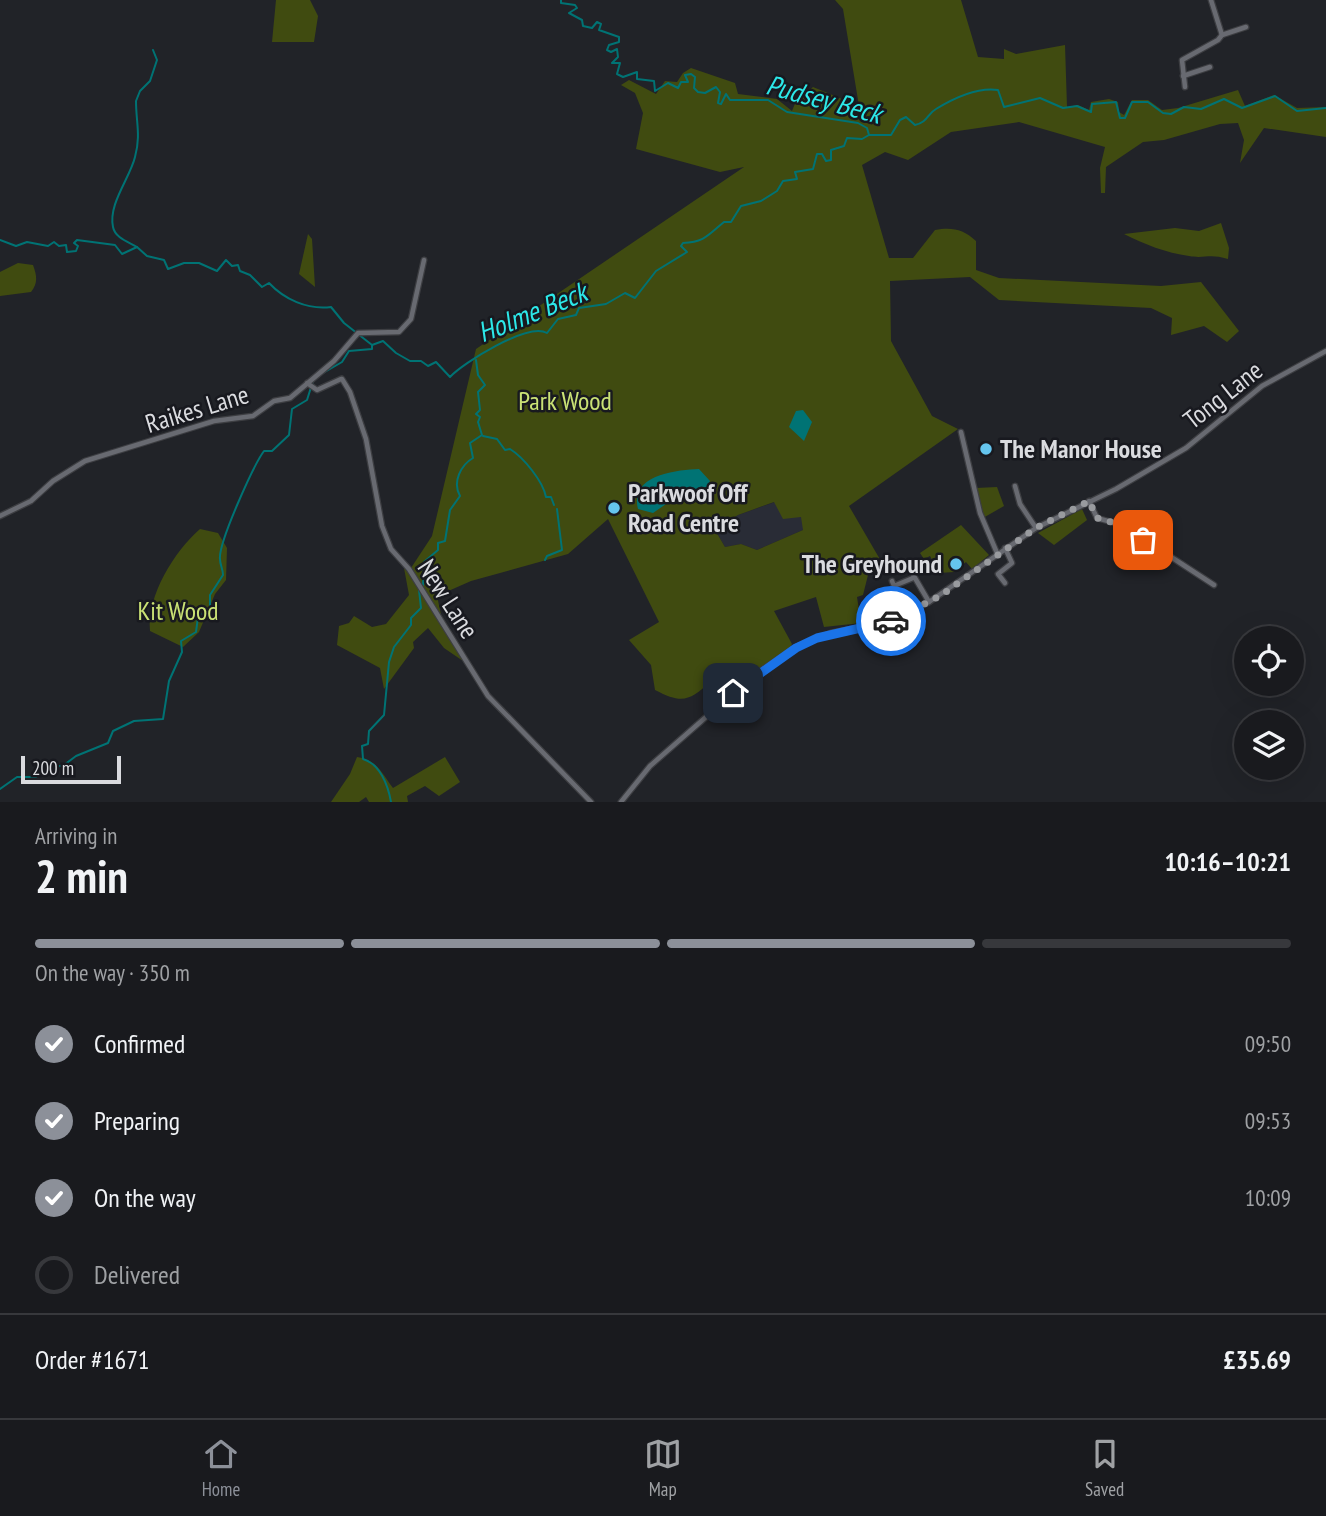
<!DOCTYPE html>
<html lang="en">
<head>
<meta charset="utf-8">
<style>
  :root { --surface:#191a1e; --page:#26272b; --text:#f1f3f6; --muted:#9fa1a4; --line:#37383c; --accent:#8c9099 }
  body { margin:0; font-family:"PT Sans Narrow",sans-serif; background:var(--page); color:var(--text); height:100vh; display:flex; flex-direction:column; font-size:26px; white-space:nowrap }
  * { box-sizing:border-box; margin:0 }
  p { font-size:23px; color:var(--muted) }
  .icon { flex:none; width:38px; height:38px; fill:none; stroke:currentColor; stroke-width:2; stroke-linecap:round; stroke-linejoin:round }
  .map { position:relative; height:802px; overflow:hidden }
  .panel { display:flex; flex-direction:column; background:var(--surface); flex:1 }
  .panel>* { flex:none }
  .controls { position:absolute; left:1234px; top:626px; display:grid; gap:14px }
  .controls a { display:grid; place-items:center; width:70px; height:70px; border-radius:50%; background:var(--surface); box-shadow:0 7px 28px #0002,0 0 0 2px var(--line); font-size:35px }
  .scale { position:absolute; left:21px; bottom:18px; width:100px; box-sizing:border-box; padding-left:7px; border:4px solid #dadbdf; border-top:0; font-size:19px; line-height:24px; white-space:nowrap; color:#dadbdf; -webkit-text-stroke:5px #18191f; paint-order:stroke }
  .pin { position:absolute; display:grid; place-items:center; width:60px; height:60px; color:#fff; margin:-30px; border-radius:14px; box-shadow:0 4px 10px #0006 }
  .courier { position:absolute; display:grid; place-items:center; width:70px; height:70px; margin:-35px; border:5px solid #1a73e8; border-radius:50%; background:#fff; color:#222; box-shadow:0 2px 9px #0007 }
  .head em { font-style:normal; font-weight:600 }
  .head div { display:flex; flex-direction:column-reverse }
  .head { display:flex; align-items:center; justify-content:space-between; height:119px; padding:0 35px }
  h1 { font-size:46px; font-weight:600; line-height:52px }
  .bar { display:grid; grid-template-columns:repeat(4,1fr); gap:10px 7px; align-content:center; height:84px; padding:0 35px }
  .bar i { height:9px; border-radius:5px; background:var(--line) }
  .bar .selected { background:var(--accent) }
  .bar p { grid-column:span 4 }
  .line { display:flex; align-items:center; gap:18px; padding:0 35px; border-top:2px solid var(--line) }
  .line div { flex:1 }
  ol { padding:0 35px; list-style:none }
  li { display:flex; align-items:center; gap:21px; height:77px }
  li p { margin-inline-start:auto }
  li .icon { padding:7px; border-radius:50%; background:var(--accent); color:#fff; stroke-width:4 }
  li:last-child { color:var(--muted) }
  li i { width:38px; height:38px; border:4px solid var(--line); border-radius:50% }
  .tab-bar { display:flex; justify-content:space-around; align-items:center; height:98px; border-top:2px solid var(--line); background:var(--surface); font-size:19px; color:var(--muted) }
  .tab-bar a { display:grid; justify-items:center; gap:4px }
  .tab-bar .selected { color:var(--accent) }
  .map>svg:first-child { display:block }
  .built { fill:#292c36 }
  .green { fill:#404b10; fill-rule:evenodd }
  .water { fill:#007374 }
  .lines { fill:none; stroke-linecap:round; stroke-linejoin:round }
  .stream { stroke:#007374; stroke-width:2 }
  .minor-casing { stroke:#3d3e42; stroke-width:7 }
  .minor { stroke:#686a71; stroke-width:4.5 }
  .done { stroke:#999b9f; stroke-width:7; stroke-dasharray:0 12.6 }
  .route { stroke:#1a73e8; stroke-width:9 }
  .poi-dot { fill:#65c5ee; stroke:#18191f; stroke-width:2.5 }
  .labels { text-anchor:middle; stroke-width:5; stroke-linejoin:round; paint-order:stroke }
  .street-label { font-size:26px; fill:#dadbdf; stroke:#18191f }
  .park-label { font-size:26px; fill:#cae275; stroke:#18191f }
  .poi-label { font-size:26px; font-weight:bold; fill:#dadbdf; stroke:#18191f; text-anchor:start }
  .water-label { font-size:28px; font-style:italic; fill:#2ce8e9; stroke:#18191f }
</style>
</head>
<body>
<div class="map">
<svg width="1326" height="802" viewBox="0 0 1326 802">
  <rect width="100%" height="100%" fill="#212328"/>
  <polygon class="built" points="839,489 803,530 757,550 741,544 725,547 715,530 738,515 775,502"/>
  <g class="green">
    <polygon points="276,0 310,0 318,16 314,42 272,42"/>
    <path d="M 835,0 L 961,0 L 978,57 L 1004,59 L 1004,49 L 1016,54 L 1065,45 L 1067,107 L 1078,105 L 1089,110 L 1091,102 L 1109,99 L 1118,102 L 1119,112 L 1124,115 L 1132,100 L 1148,100 L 1162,110 L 1178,108 L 1238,90 L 1245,106 L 1274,95 L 1297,108 L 1326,107 L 1326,137 L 1264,128 L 1240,163 L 1244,140 L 1238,123 L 1220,124 L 1164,140 L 1143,142 L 1106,167 L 1105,193 L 1101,193 L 1100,168 L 1105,147 L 1019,122 L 951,132 L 908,160 L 885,152 L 862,165 L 889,258 L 913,258 L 935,230 C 952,227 963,229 976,241 L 976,270 L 999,278 L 1161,286 L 1201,282 L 1239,331 L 1227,342 L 1204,326 L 1171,335 L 1172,318 L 1151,308 L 999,300 L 970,277 L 890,281 L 891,341 L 932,416 L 958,429 L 849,506 L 885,568 L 868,575 L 863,595 L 857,597 L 861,623 L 824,627 L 816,597 L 774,611 L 792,644 L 787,652 L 735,688 L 712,681 C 689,700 684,705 655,690 L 651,665 L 629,640 L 659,622 L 608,519 L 568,554 L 471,581 L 437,596 L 442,619 L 439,621 L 463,661 L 444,648 L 428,628 L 413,642 L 414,648 L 384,689 L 380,668 L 337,645 L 339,626 L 349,623 L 354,616 L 372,627 L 386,624 L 409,595 L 404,568 L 411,568 L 432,536 L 476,349 L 744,167 L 720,172 L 636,149 L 643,113 L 635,93 L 621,85 L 629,80 L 656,94 L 665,81 L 677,82 L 683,73 L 691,68 L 735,83 L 738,94 L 777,99 L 792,111 L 796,101 L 813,87 L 859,106 L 843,9 ZM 774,502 L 783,519 L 801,517 L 803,530 L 757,550 L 741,544 L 725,547 L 715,530 L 738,515 Z"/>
    <path d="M 1221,223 L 1229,248 L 1228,259 C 1209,253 1205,259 1189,256 C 1166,253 1144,244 1124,234 L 1175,228 L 1199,231 Z"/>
    <polygon points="308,234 312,239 315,287 299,274"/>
    <path d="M 18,263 L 33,265 C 37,276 38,283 31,292 L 0,296 L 0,272 Z"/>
    <polygon points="997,487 1004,506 983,518 976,488"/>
    <polygon points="1082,509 1087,520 1054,545 1038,533"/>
    <polygon points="961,525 989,555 972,569 966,562 954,572 939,573 930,556 924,559 920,553"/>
    <path d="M 200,529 L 218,533 L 227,548 L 226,580 L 215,594 L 199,632 L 183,647 L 150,631 C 147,595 174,552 200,529 Z"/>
    <path d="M 357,757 C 377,760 381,772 393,788 L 445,757 L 460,782 L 439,796 L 425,786 L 407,796 L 408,802 L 369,802 L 366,797 L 359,802 L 331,802 L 350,774 Z"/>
  </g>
  <g class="water">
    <polygon points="803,410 812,422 804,441 789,427 796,411"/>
    <path d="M 699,469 L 710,481 L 707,487 L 679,495 L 653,513 L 638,509 C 629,475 676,470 699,469 Z"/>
  </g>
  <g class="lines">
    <g class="stream">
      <path d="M 561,0 L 561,3 L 575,5 L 577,8 L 569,13 L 582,20 L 583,26 L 592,28 L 597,22 L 601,24 L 599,30 L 619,37 L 619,42 L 609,45 L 607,50 L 611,52 L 617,49 L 618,57 L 612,63 L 620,63 L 617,74 L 623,77 L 637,72 L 637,79 L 654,81 L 655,91 L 668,83 L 678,88 L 681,82 L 688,82 L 685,75 L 691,74 L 695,77 L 694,88 L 698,92 L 705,93 L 716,87 L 720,92 L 718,103 L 721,104 L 726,94 L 730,100 L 768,100 L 787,112 L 858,123 L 867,128 L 869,135 L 891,135 L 900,120 L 906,117 L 915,125 C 928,122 927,114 936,109 C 954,98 977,87 998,90 L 1004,107 L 1040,98 L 1063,108 L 1077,106 L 1091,112 L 1092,104 L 1116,102 L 1120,118 L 1125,118 L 1132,102 L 1148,102 L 1163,113 L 1171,114 L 1184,107 L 1201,109 L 1224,99 L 1242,108 L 1275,96 L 1297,111 L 1326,108"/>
      <path d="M 0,240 L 16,246 L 27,242 L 48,246 L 54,242 L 59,246 L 66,245 L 67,252 L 76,251 L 78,246 L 74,243 L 77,240 L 115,245 L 122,254 L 137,247 L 147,256 L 164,260 L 168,269 L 184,263 L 199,263 L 217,271 L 226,260 L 232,266 L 238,265 L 240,271 L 250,275 L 262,287 L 269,283 C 284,299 307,310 331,307 L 344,323 L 372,345 L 383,341 L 396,353 L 410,361 L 421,361 L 428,366 L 436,362 L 450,377 C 463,363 528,322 547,333 L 558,319 L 576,315 L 579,308 L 606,304 L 625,293 L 635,298 L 656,271 L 687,252 L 681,246 L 683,243 C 705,242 708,235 724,222 L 731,222 L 741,206 L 761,201 L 777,191 L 783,181 L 797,179 L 795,172 L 813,169 L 817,154 L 822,154 L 826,161 L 831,160 L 831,150 L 844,146 L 847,138 L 862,139 L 869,135"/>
      <path d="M 137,247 C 129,242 115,238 113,227 C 108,204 130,178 135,157 C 141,135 136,122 136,101 L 140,91 L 150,81 L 157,60 L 153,50"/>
      <polyline points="323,373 342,362 349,351 372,349 372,345"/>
      <path d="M 483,436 L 497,439 L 505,450 L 510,449 C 523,457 543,481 546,497 L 551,497 L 554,505"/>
      <polyline points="545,560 547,556 562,550 557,509"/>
      <path d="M 423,585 L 424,562 L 438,550 L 438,543 L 445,541 L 450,510 L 460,496 C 452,482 461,465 473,458 L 470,443 L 482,435 L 478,422 L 480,417 L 476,414 L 480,410 L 478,392 L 485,385 L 478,375 L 476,360"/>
      <path d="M 0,789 L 17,777 L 36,777 L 47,769 L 64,765 L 76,756 L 108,743 L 113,731 L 134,721 L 163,719 L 169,681 L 182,652 L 181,641 L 196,632 L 198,617 L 210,608 L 210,595 L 223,575 C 223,569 220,565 220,559 C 218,544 253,466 264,451 L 272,451 L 289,435 L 292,409 L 307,400 L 313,381"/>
      <path d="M 391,802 C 388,785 380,764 363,759 L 362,746 L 368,744 L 369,731 L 384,715 L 389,662 L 394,647 L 411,625 L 411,618 L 421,608 L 419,590"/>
    </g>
    <defs>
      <g id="minor">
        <polyline points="1211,0 1222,35"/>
        <polyline points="1183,76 1210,67"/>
        <polyline points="1185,87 1182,60 1218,40 1222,35 1246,27"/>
        <polyline points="342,379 350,392 366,439 382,526 391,549 409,569 488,696 591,802"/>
        <polyline points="307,383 317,390 341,379"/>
        <polyline points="961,432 980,513 997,553"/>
        <polyline points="1015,486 1020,504 1036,528"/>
        <polyline points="1089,501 1097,518 1122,525 1214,585"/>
        <polyline points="0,516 31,501 53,481 85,461 214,421 253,416 274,401 290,398 334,361 358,333 399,332 411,319 424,260"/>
        <polyline points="908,566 929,602"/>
        <polyline points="892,581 894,586 913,578"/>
        <polyline points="1005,583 998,574 1012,563 1005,548"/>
        <polyline points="621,802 650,766 753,676 796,647 831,633 888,622 929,602 1036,528 1116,489 1186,448 1262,386 1326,351"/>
      </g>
    </defs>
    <use href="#minor" class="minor-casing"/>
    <use href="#minor" class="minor"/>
  </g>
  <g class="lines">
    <polyline class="done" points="891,621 940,596 1036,528 1089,501 1097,518 1122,525 1143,540"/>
    <polyline class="route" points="733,693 796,648 817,638 891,621"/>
  </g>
  <g class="poi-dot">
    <circle cx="986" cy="449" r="7"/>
    <circle cx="614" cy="508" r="7"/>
    <circle cx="956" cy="564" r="7"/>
  </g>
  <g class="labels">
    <g class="street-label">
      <text transform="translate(1223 395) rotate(-38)" y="9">Tong Lane</text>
      <text transform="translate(197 409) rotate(-17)" y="9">Raikes Lane</text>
      <text transform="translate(448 599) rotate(57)" y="9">New Lane</text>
    </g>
    <g class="park-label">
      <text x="565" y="410">Park Wood</text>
      <text x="178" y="620">Kit Wood</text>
    </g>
    <g class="poi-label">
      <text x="1000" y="458">The Manor House</text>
      <text x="628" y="502">Parkwoof Off<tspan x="628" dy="30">Road Centre</tspan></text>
      <text x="942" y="573" text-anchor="end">The Greyhound</text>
    </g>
    <g class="water-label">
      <text transform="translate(824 99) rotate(15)" y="10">Pudsey Beck</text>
      <text transform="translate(532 312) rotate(-22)" y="10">Holme Beck</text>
    </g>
  </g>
</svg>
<div class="controls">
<a><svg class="icon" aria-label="locate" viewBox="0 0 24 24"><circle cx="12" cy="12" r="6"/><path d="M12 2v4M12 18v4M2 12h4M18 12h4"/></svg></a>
<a><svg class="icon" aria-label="layers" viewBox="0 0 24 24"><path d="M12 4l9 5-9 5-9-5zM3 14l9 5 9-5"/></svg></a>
</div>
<div class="scale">200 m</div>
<div class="pin" style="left:1143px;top:540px;background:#ea580c"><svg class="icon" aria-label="bag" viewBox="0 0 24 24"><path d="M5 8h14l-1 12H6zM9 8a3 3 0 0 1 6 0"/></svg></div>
<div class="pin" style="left:733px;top:693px;background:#1f2937"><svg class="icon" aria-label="home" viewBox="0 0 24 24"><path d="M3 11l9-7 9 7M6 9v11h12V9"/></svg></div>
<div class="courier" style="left:891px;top:621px"><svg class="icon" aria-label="car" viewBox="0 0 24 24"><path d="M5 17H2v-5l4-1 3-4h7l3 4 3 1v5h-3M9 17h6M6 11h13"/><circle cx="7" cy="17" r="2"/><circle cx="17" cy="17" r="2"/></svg></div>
</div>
<section class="panel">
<div class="head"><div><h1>2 min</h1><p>Arriving in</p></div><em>10:16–10:21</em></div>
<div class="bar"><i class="selected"></i><i class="selected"></i><i class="selected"></i><i></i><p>On the way · 350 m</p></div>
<ol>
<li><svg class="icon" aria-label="check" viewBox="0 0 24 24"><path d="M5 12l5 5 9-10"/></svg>Confirmed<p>09:50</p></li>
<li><svg class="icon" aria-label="check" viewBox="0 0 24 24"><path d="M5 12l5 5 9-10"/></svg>Preparing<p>09:53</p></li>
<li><svg class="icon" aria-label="check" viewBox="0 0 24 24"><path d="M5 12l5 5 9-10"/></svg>On the way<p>10:09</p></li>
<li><i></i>Delivered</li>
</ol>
<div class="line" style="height:91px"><div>Order #1671</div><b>£35.69</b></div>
</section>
<nav class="tab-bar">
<a class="selected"><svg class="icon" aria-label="home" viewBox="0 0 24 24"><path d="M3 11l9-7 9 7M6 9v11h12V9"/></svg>Home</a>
<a><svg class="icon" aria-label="map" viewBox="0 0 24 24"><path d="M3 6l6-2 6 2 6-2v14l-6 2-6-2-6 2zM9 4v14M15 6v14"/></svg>Map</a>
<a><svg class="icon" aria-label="saved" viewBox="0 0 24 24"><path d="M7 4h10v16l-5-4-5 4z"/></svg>Saved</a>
</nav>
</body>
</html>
